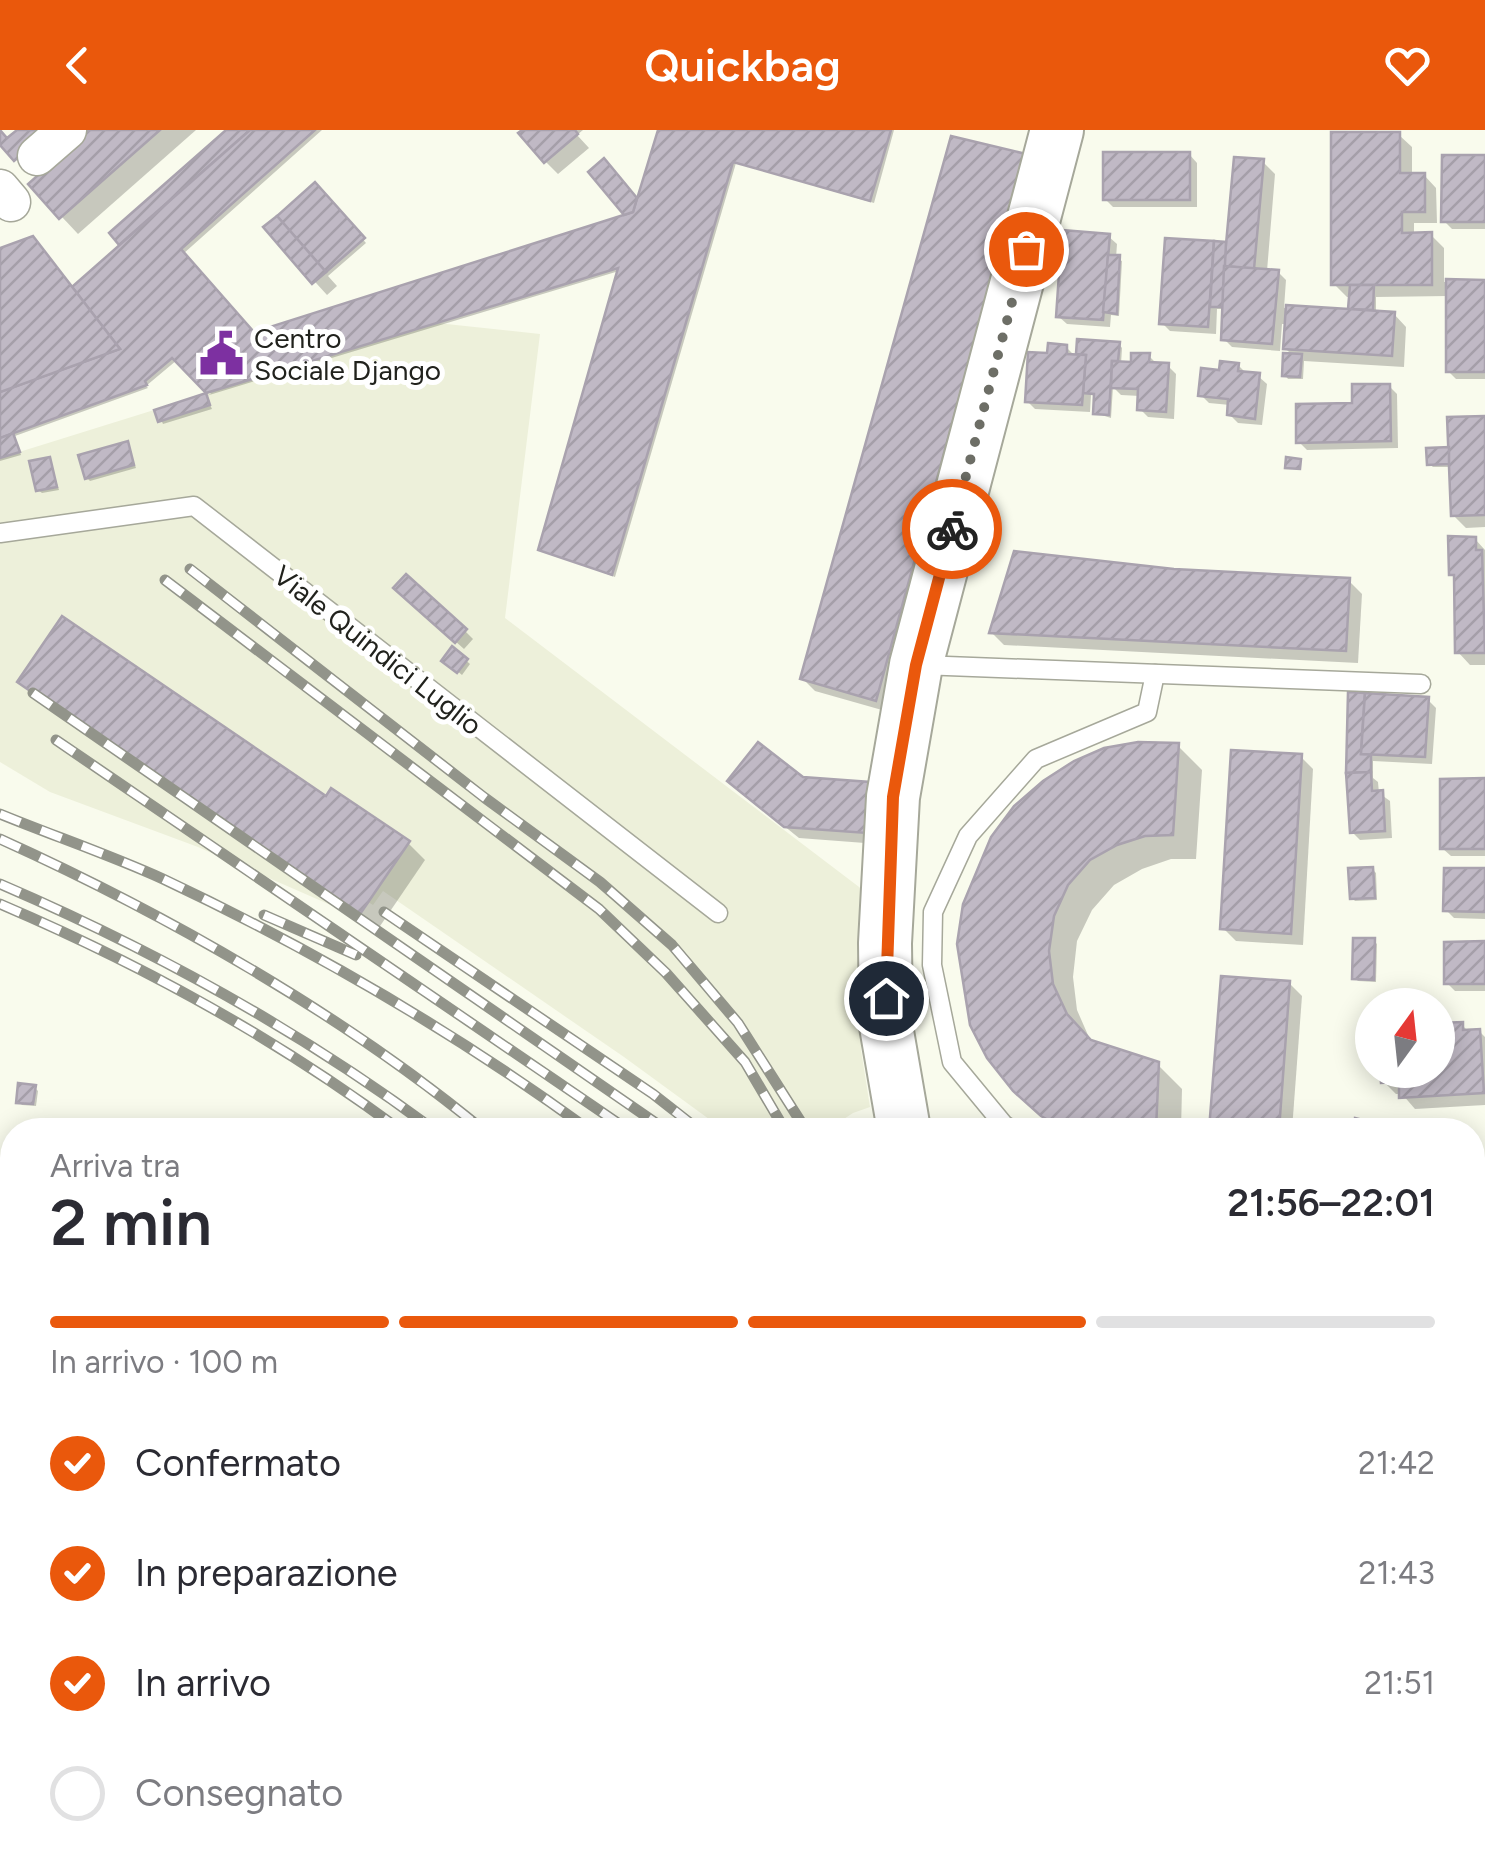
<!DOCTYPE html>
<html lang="it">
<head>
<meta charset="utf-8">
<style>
  :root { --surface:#fff; --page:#f2f2f3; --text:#2b2b33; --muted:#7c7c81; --line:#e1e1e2; --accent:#ea580c }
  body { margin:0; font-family:Figtree,sans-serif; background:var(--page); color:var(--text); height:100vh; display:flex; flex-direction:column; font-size:38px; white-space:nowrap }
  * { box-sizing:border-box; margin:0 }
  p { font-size:32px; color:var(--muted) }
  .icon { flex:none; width:55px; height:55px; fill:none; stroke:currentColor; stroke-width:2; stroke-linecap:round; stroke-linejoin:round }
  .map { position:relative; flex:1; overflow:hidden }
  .panel { position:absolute; left:0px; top:988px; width:1485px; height:752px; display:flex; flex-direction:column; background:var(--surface); border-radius:40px 40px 0 0; box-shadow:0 5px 25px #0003 }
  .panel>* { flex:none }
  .needle { width:65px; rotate:15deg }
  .tools { position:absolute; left:1355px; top:858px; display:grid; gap:20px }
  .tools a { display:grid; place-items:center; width:100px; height:100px; border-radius:50%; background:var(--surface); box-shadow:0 5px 25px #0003; font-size:50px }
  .pin { position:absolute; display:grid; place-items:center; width:85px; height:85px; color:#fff; margin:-42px; border:5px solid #fff; border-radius:50%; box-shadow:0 2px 10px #0007 }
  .courier { position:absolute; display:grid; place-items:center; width:100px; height:100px; margin:-50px; border:8px solid #ea580c; border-radius:50%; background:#fff; color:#222; box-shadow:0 2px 12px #0007 }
  .summary em { font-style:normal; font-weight:600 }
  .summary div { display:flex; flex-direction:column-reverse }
  .summary { display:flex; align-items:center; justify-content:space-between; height:170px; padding:0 50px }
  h1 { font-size:65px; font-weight:600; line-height:75px }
  .bar { display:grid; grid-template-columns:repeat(4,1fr); gap:15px 10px; align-content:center; height:120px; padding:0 50px }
  .bar i { height:12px; border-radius:8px; background:var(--line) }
  .bar .active { background:var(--accent) }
  .bar p { grid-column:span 4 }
  ol { padding:0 50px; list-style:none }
  li { display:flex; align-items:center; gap:30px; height:110px }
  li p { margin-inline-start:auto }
  li .icon { padding:10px; border-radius:50%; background:var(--accent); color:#fff; stroke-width:4 }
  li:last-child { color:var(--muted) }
  li i { width:55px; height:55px; border:5px solid var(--line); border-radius:50% }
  header { display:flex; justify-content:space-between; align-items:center; height:130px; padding:0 50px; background:var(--accent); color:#fff; font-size:45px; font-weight:600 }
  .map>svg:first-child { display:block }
  .built { fill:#edf0da }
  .water { fill:url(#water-waves) }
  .shadow { fill:#0003 }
  .building { fill:url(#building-hatch); stroke:#a9a2ae; stroke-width:2.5 }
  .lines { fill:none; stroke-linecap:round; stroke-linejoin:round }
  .lane-casing { stroke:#a6a89a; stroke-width:21 }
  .street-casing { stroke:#a6a89a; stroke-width:41 }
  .secondary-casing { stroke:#a6a89a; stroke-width:56 }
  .path { stroke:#a4a69b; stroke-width:6; stroke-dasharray:8 5; stroke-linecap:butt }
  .lane { stroke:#fff; stroke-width:18 }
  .street { stroke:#fff; stroke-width:38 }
  .secondary { stroke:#fff; stroke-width:52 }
  .rail-casing { stroke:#92948a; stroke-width:11 }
  .rail { stroke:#fff; stroke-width:8; stroke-dasharray:22; stroke-linecap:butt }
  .done { stroke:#6d6e66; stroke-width:10; stroke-dasharray:0 18 }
  .route { stroke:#ea580c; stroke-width:12 }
  .labels { text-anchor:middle; stroke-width:10; stroke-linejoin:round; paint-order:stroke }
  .poi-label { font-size:28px; fill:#21221d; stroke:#fff; text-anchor:start }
  .street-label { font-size:28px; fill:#21221d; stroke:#fff }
</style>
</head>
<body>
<header><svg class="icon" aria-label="back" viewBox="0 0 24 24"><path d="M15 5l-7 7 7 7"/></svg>Quickbag<svg class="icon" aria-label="heart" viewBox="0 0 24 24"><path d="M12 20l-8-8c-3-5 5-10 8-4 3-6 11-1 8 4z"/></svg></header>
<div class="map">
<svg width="1485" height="1739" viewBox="0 0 1485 1739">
  <defs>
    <pattern id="water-waves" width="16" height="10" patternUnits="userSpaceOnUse" patternTransform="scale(2.5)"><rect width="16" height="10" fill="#c1c880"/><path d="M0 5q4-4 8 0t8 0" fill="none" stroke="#a6ac6e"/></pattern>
    <pattern id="building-hatch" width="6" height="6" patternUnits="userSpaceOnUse" patternTransform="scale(2.5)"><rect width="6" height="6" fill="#c0b9c5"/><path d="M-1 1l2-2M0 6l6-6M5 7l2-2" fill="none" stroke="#a59fa9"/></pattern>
  </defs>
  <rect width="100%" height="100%" fill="#f9fbed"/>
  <polygon class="built" points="437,193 540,204 505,488 863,760 861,920 870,977 853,983 827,1000 724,1000 624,927 383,761 373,775 360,767 358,787 198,717 50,662 0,632 0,328 154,280 158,292 210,276 206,263"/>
  <g class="water">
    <polygon points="0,1478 12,1484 12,1576 0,1573"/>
    <polygon points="273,1728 380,1728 395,1739 285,1739"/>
  </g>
  <g class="shadow">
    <polygon points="93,0 196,0 78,104 31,54"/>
    <polygon points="230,0 322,0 183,124 254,204 628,87 604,32 638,73 660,0 894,0 874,73 736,33 615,447 540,419 619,141 206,266 212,279 163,294 157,281 211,264 177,230 146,256 148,258 15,306 21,325 0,331 0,121 33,109 74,158 123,115 113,103"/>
    <polygon points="525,0 583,0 577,5 589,18 558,44 545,31"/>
    <polygon points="1399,5 1412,17 1412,45 1424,45 1436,58 1437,93 1414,93 1414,105 1431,105 1444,118 1444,152 1485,152 1485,249 1456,249 1448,241 1448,166 1376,167 1376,183 1394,184 1406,197 1404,237 1304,231 1303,249 1288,249 1285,245 1293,226 1285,218 1287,194 1282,194 1280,221 1232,217 1224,209 1225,179 1217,179 1216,204 1170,201 1162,193 1167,111 1225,114 1228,117 1262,31 1275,44 1267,141 1278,142 1286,150 1284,178 1351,182 1352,167 1347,167 1334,154"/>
    <polygon points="1189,24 1197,33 1197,77 1113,77 1105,69"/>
    <polygon points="1024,26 889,582 815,561 803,549"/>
    <polygon points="1485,27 1485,99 1452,99 1444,91"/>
    <polygon points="315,55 366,113 328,146 337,156 327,165 266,98"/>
    <polygon points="1108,106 1117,114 1116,128 1122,131 1119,186 1111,185 1110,197 1067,194 1058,186"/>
    <polygon points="1079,212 1119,214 1122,218 1121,234 1133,234 1149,226 1158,235 1168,236 1176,244 1174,289 1148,287 1140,279 1140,266 1121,265 1113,257 1111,288 1095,283 1097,266 1091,265 1090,282 1035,279 1027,271 1050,226 1066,217 1078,229"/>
    <polygon points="1238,235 1247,244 1258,246 1267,254 1262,295 1238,293 1230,285 1230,275 1209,273 1201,265 1222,243"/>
    <polygon points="1389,256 1397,264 1398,318 1307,320 1299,312"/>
    <polygon points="1485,288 1485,397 1466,398 1453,385 1452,337 1433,337 1429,334 1451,320"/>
    <polygon points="127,314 136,338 90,351 87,348"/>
    <polygon points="50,330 59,360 42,363 38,360"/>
    <polygon points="1475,409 1485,420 1485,535 1470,535 1458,522 1457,449 1451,444"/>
    <polygon points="1173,441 1349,451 1362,464 1358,533 1004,515 991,502"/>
    <polygon points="405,466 465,501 473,509 464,519"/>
    <polygon points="453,519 470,534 462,545 444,530"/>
    <polygon points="20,552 408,713 425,730 376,802 37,569"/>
    <polygon points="1351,565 1428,570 1436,578 1432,634 1373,631 1373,648 1378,652 1379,663 1390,671 1392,708 1360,710 1352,702"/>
    <polygon points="1178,616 1202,640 1196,729 1171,729 1142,739 1114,755 1092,780 1077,811 1073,847 1077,880 1091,912 1158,935 1182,959 1181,1000 1057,1000 1040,985 959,814"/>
    <polygon points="1301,627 1313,639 1303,815 1236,811 1223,798"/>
    <polygon points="802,649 878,714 799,708 743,663"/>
    <polygon points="1485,651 1485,726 1451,726 1442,718"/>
    <polygon points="1372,739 1376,743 1377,770 1355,771 1352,768"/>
    <polygon points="1485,741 1485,789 1454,788 1446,780"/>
    <polygon points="1374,811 1377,814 1376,852 1358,851 1355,848"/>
    <polygon points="1485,814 1485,861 1455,861 1447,853"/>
    <polygon points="1289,853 1302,866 1292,1000 1211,1000"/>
    <polygon points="1438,893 1462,895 1469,902 1479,901 1485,907 1485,975 1415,979 1402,964 1396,964 1383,951 1382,940 1438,940"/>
    <polygon points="35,958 38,961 36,976 22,975 19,972"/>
    <polygon points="1472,1045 1479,1045 1485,1051 1485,1121 1472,1121"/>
    <polygon points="0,1144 12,1147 12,1190 0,1187"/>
    <polygon points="1472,1265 1485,1269 1485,1347 1472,1344"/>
    <polygon points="1472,1667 1485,1692 1472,1708"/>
    <polygon points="0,1682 12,1687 12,1728 101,1728 104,1730 100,1739 0,1739"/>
    <polygon points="1312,1728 1456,1728 1466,1739 1318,1739"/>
  </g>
  <g class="building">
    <polygon points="0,0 7,8 17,0 51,0 14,31 0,15"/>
    <polygon points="89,0 160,0 59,89 28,54"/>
    <polygon points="226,0 250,0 119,115 109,103"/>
    <polygon points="250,0 315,0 181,119 254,202 633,82 658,0 891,0 870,71 733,32 612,445 538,420 618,138 206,263 172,228 145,251 147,255 0,308 0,262 120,219 72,157"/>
    <polygon points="522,0 575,0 578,4 544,33 518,3"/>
    <polygon points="1331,2 1400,2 1400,43 1425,43 1425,82 1402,82 1402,103 1432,102 1432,155 1331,155"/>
    <polygon points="951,6 1026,24 876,571 800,549"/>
    <rect x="1103" y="22" width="87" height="48"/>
    <polygon points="1442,25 1485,25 1485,92 1441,92"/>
    <polygon points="1234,27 1264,29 1254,139 1224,136"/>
    <polygon points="604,28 637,68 633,82 624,85 588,42"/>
    <polygon points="315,52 365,108 326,142 277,86"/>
    <polygon points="277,86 326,142 312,154 263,97"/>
    <polygon points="1062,100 1110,104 1103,190 1056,187"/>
    <polygon points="33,106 120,219 0,262 0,118"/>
    <polygon points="1165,108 1214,111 1208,197 1159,194"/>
    <polygon points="1214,111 1226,112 1223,177 1210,177"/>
    <polygon points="1108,125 1120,125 1117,184 1103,182"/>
    <polygon points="1224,136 1279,140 1272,214 1221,210"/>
    <polygon points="1446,149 1485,150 1485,242 1446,242"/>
    <polygon points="1350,155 1374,155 1373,180 1348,179"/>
    <polygon points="1286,175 1395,182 1392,226 1283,219"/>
    <polygon points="1077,209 1120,212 1118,231 1112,231 1109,285 1093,284 1094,264 1083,263 1086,225 1076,224"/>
    <polygon points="1048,213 1067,215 1067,224 1086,225 1082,275 1025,272 1028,222 1047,223"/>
    <polygon points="1131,223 1150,223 1149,232 1169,233 1166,282 1137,280 1138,259 1111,258 1112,231 1131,232"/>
    <polygon points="1283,223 1302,224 1300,247 1282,246"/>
    <polygon points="1220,231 1239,233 1238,241 1260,243 1255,289 1227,285 1228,269 1198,266 1201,238 1219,240"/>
    <polygon points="1352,254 1390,254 1391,311 1296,313 1296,274 1352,273"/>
    <polygon points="206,263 210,275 158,292 154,280"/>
    <polygon points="1485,286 1485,385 1451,386 1447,287"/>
    <polygon points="13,303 20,322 0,328 0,308"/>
    <polygon points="128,311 134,335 85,349 78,325"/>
    <polygon points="1449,317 1449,334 1427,335 1426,318"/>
    <polygon points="50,327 57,357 36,361 29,331"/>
    <polygon points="1286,327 1301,329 1300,339 1285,338"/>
    <polygon points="1448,406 1476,407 1476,420 1482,420 1485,523 1455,523 1454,445 1449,445"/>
    <polygon points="1014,421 1174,439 1350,448 1346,521 989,503"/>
    <polygon points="406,444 467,499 455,513 393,458"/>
    <polygon points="62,486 326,666 331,658 410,711 358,787 17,552"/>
    <polygon points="452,516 468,529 457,543 441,531"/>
    <polygon points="1348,562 1365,563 1361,624 1371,624 1371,642 1346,643"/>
    <polygon points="1365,563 1429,567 1425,627 1361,624"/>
    <polygon points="758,612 803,647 870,652 867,703 784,697 727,651"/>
    <polygon points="1138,612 1179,613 1173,705 1145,706 1117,715 1090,730 1068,755 1054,786 1049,821 1053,854 1067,884 1091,910 1159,932 1156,1000 1066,1000 1041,986 1013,961 987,928 970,895 957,814 963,774 991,707 1014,676 1043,651 1074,631 1104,618"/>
    <polygon points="1231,620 1302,624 1291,804 1220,799"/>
    <polygon points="1371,642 1372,661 1383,660 1385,701 1350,703 1346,643"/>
    <polygon points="1485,648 1485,719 1440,719 1440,649"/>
    <polygon points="1373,737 1375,768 1350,769 1348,738"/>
    <polygon points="1444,738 1485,738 1485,782 1443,781"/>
    <polygon points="1353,808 1375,808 1374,850 1352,849"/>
    <polygon points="1485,811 1485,854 1444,854 1444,812"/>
    <polygon points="1221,846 1290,851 1279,1000 1209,1000"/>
    <polygon points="1463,892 1463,900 1480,899 1484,963 1399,968 1399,952 1381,953 1380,940 1438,940 1438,893"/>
    <polygon points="18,953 36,955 33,974 16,973"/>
    <polygon points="1355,988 1378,994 1378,1000 1354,1000"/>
    <polygon points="12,1026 12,1087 12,1077 5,1077"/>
    <polygon points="1472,1042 1480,1042 1483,1109 1472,1109"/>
    <polygon points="0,1142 12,1145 12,1182 0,1179"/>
    <polygon points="1472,1263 1485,1266 1485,1336 1472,1333"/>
    <polygon points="0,1679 12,1684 12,1728 88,1728 83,1739 0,1739"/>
    <polygon points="1309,1728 1452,1728 1453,1739 1315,1739"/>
  </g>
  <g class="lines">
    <defs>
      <g id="lane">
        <polyline points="0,403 194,376 718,783"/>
        <polyline points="921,535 1421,554"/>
        <polyline points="1012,1000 1004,995 952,932 932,835 933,782 968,706 1036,629 1147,582 1155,544"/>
        <polyline points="1264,1739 1268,1728"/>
      </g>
      <g id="street">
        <polyline points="37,26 67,0"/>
        <polyline points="0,59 11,72"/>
        <polyline points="0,1126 12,1128"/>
        <polyline points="950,1728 959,1739"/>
        <polyline points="157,1739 169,1728"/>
      </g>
      <g id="secondary">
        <polyline points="904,1000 886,896 885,813 893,667 916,535 1057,0"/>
        <polyline points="1472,1195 1485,1198"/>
        <polyline points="1204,1728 1211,1739"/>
      </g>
    </defs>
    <use href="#lane" class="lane-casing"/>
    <use href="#street" class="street-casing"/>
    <use href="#secondary" class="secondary-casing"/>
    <g class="path">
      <polyline points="1472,1385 1485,1383"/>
      <polyline points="208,1739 208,1728"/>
    </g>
    <use href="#lane" class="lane"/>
    <use href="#street" class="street"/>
    <use href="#secondary" class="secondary"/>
    <defs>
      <g id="rail">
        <polyline points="190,439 485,668 600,752 672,815 738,893 806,1000"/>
        <polyline points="165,450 599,779 666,843 745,932 785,1000"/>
        <polyline points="33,563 666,1000"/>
        <polyline points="56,610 628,1000"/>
        <path d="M 0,684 C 54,706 110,725 163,749 C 312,819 456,903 589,1000"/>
        <path d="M 0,709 C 164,783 344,885 483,1000"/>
        <path d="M 0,754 C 154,820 299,900 434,1000"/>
        <path d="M 0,774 C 141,834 277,909 400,1000"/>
        <polyline points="384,782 653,964 699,1000"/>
        <polyline points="264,785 356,825"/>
        <polyline points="1027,1728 1035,1739"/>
        <polyline points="1050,1728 1057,1739"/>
        <polyline points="1101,1728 1108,1739"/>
        <polyline points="1131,1728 1137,1739"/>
      </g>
    </defs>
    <use href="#rail" class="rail-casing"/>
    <use href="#rail" class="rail"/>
  </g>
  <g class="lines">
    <polyline class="done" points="952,399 1026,119"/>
    <polyline class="route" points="886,868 893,667 916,535 952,399"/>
  </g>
  <defs>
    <symbol id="civic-bare" viewBox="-9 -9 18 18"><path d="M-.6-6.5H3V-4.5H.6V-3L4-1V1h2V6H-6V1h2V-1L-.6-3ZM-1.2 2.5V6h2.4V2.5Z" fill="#7d30a1" stroke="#fff" stroke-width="2.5" paint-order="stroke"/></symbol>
  </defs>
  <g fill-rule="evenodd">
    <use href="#civic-bare" x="190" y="192" width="63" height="63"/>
  </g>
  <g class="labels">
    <g class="poi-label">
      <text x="254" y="218">Centro<tspan x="254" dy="32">Sociale Django</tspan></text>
    </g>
    <g class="street-label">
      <text transform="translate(378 520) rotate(38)" y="10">Viale Quindici Luglio</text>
    </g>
  </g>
</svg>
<div class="tools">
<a><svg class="needle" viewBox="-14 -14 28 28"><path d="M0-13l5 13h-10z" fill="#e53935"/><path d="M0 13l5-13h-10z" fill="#7c7c81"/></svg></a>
</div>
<div class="pin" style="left:1026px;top:119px;background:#ea580c"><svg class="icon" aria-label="bag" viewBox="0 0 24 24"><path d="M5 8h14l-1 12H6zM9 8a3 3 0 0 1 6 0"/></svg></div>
<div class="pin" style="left:886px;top:868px;background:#1f2937"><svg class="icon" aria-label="home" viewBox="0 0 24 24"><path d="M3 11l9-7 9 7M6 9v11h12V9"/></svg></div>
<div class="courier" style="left:952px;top:399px"><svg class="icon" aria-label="bike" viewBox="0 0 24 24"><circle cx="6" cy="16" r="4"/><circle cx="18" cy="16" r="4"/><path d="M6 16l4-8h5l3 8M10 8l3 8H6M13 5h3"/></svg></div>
<section class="panel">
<div class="summary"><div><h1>2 min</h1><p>Arriva tra</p></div><em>21:56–22:01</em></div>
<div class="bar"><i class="active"></i><i class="active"></i><i class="active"></i><i></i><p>In arrivo · 100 m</p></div>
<ol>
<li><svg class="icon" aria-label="check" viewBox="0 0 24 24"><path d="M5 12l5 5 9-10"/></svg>Confermato<p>21:42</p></li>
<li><svg class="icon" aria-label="check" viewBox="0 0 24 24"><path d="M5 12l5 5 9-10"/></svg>In preparazione<p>21:43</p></li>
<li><svg class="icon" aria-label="check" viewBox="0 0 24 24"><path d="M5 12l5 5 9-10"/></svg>In arrivo<p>21:51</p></li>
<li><i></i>Consegnato</li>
</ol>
</section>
</div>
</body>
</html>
